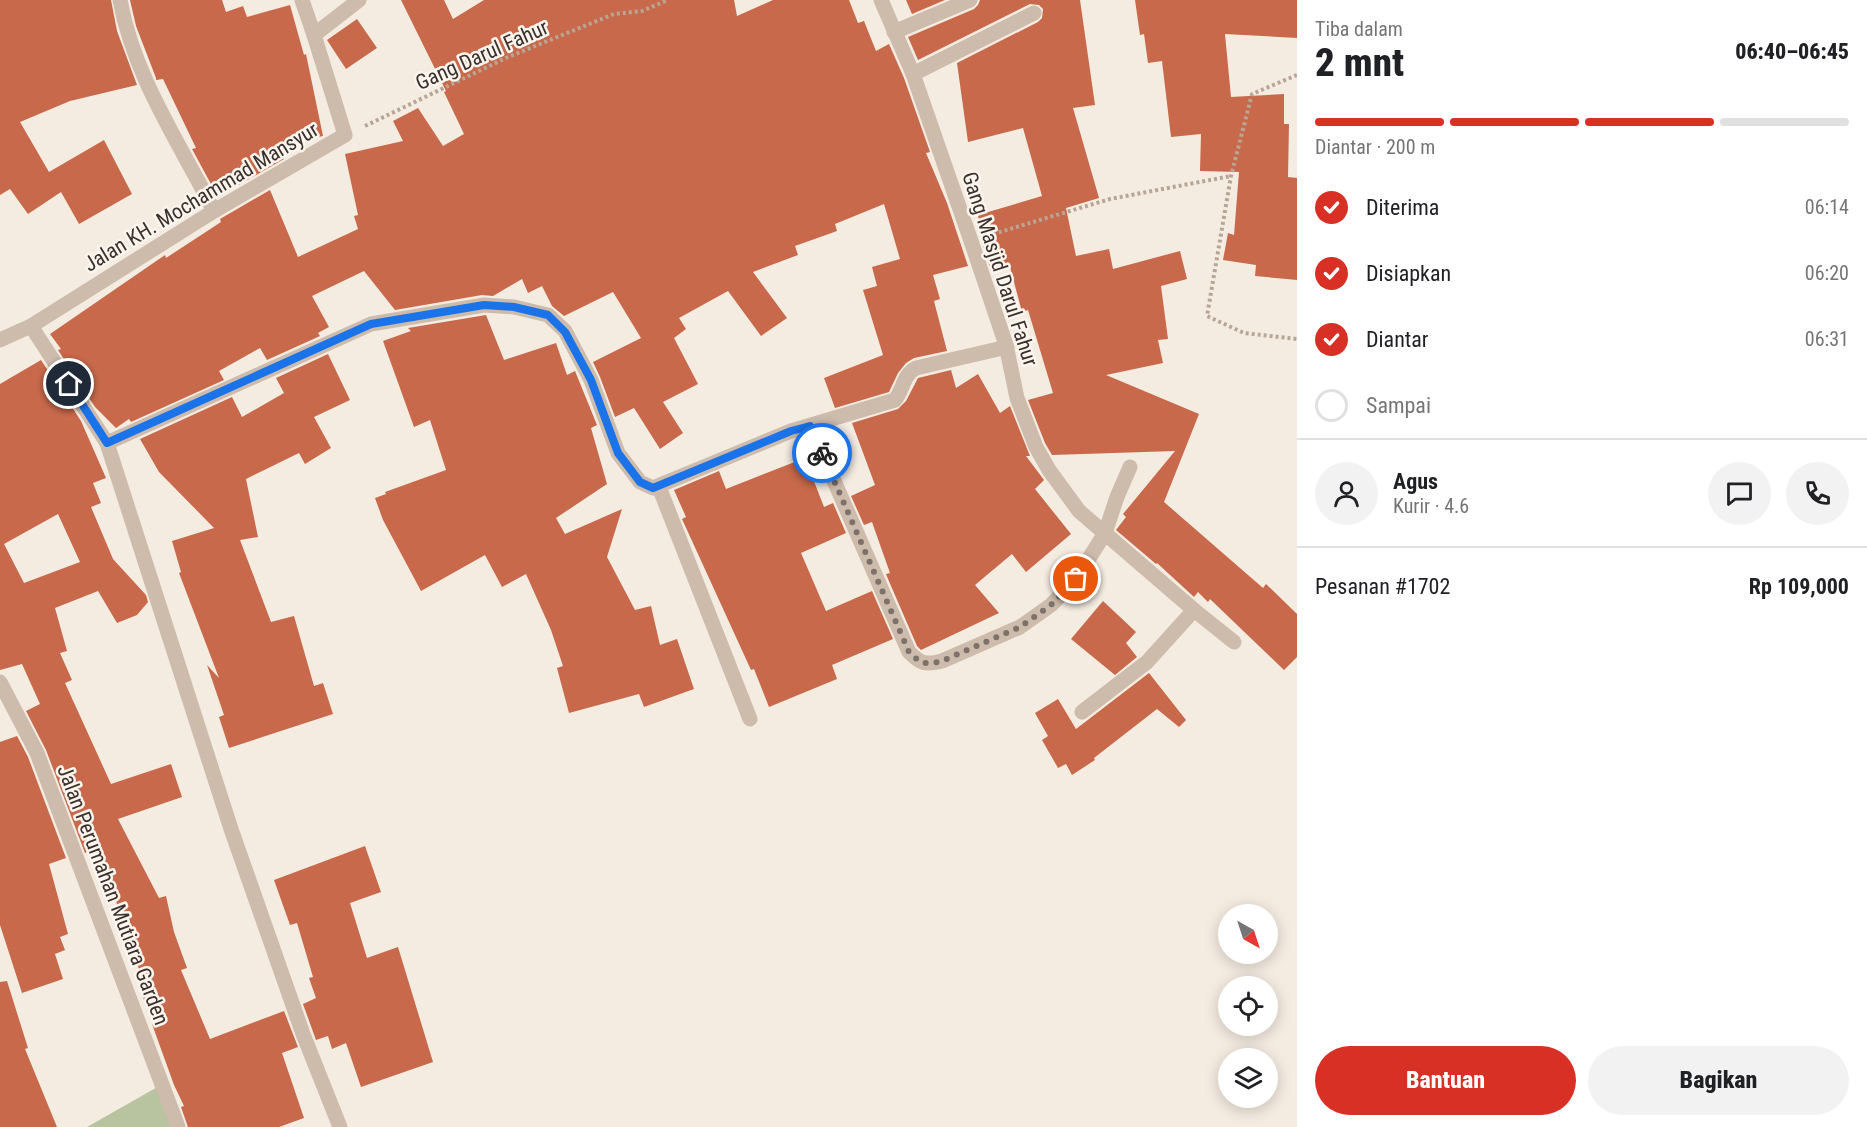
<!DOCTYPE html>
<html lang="id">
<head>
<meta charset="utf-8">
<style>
  :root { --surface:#fff; --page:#f2f2f2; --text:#202124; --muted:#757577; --line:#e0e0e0; --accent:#d93025 }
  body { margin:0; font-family:"Roboto Condensed",sans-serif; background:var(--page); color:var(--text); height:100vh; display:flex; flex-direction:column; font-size:22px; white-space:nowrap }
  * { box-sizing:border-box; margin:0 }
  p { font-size:20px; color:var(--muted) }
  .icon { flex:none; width:33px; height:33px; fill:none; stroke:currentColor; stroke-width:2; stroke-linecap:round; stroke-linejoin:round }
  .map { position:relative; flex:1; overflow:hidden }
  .details { display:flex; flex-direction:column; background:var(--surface); width:570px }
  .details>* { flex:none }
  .needle { width:39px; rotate:141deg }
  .buttons { position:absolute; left:1218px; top:904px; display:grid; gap:12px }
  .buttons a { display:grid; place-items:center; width:60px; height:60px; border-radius:50%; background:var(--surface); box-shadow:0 3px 15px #0003; font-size:30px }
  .pin { position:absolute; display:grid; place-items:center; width:51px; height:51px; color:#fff; margin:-26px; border:3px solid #fff; border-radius:50%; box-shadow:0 2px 6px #0007 }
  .courier { position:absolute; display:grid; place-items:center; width:60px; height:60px; margin:-30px; border:4px solid #1a73e8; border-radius:50%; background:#fff; color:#222; box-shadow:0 2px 8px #0007 }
  .head em { font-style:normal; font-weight:800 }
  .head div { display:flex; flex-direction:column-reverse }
  .head { display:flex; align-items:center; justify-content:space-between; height:102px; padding:0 18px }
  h1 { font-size:39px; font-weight:800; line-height:45px }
  .bar { display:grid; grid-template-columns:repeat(4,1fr); gap:9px 6px; align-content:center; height:72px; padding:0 18px }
  .bar i { height:8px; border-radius:4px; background:var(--line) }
  .bar .active { background:var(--accent) }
  .bar p { grid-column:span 4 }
  .line { display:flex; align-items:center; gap:15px; padding:0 18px; border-top:2px solid var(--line) }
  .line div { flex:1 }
  .round { display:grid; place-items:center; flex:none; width:63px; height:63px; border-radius:32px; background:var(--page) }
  ol { padding:0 18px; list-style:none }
  li { display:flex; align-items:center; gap:18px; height:66px }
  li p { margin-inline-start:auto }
  li .icon { padding:6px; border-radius:50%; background:var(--accent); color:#fff; stroke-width:4 }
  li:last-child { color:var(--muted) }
  li i { width:33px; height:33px; border:3px solid var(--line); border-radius:50% }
  .cta { display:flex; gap:12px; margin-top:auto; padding:12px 18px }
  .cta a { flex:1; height:69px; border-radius:36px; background:var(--accent); color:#fff; font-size:24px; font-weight:800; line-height:69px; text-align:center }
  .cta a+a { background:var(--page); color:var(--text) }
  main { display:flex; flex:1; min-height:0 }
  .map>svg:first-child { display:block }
  .green { fill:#b8c4a0 }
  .building { fill:#c8694b; fill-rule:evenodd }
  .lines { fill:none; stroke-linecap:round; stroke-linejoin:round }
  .path { stroke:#b9a596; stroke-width:4; stroke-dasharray:3 3; stroke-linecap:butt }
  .street { stroke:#cdbbac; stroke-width:15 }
  .done { stroke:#7c716b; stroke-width:6; stroke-dasharray:0 10.8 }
  .route { stroke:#1a73e8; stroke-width:8 }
  .labels { text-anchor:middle; stroke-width:5; stroke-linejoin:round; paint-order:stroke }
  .street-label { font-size:21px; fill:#3b302b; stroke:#fbf5ee }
</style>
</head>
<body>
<main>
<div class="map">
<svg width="1297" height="1127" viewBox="0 0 1297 1127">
  <rect width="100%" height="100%" fill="#f4ebe1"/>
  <polygon class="green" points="161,1085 175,1127 87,1127"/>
  <g class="building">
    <polygon points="0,0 111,0 117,31 137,85 70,101 20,122 49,172 104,140 132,194 79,224 61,192 28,214 10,189 0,195"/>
    <polygon points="130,0 222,0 226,12 243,6 247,17 290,5 304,55 306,54 323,136 276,147 284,159 218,197 192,149 196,148 163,79 156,80 156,78 136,26"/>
    <polygon points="401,0 444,0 453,19 484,0 734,0 737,16 773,0 849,0 858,23 864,21 876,51 889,44 904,78 930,152 926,153 947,203 968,266 933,275 940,299 934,301 947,351 914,358 906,363 898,373 889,392 835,408 824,378 883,355 863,290 877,286 872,267 900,259 884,204 835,224 837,231 795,246 798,255 753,272 787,318 761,336 728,291 679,318 686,329 674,338 698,384 663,402 683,433 660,449 634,408 615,417 600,377 593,362 641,338 613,292 564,316 552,306 542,286 528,293 522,279 493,296 482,295 395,310 364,271 312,296 329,327 318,333 320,336 267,360 260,348 219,371 224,380 131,422 129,419 116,428 95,407 58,350 61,349 50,334 165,255 166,258 221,222 220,219 270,190 298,257 358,229 354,216 358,215 345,154 403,141 393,121 418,108 443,146 464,134 444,92 446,91"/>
    <polygon points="906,0 945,0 912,14"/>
    <polygon points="980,0 1080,0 1095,105 1073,108 1099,198 1066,208 1076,256 1109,249 1113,269 1180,251 1187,279 1161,286 1168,339 1158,340 1163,363 1106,375 1199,414 1164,502 1263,588 1266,584 1297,614 1297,657 1284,670 1210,599 1208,602 1198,592 1194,597 1157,563 1156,564 1116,530 1126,517 1123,514 1175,451 1052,455 1045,443 1028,400 1053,393 1028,310 1022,312 1010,267 991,271 983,245 978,215 1042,196 1023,128 968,142 957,63 1038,22 1042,18 1043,9 1039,5 1030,4 918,60 908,37 974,9 978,5"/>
    <polygon points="1135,0 1297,0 1297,38 1225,34 1231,97 1284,94 1284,124 1289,124 1288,177 1297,178 1297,280 1255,276 1256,265 1223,260 1228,233 1234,235 1239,172 1200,171 1201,134 1171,137 1162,61 1148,63 1144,34 1140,35"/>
    <polygon points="357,19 377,48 346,69 327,40"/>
    <polygon points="486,315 504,360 556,343 567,375 575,371 597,425 591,428 607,484 556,518 565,534 622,509 607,557 635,610 651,606 660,645 677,639 694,689 644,707 639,694 569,713 557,668 563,666 551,630 526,574 502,587 485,555 421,591 383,520 375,498 386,494 385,492 446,470 430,420 414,427 383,341 411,331 408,328"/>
    <polygon points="328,354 350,400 314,417 331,448 305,464 299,453 246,479 258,537 240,540 271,622 294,616 314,686 323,683 333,714 229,748 219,717 224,715 207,665 219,678 179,573 181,572 172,541 214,528 159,472 140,439 232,397 242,417 284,393 276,378"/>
    <path d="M 41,360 L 81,421 L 106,478 L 93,483 L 101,503 L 91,507 L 113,559 L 146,595 L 148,602 L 137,615 L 117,623 L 98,591 L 55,608 L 67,651 L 60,653 L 72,680 L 65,683 L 111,784 L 171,764 L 182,797 L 118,819 L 159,898 L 166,896 L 174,932 L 187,968 L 181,970 L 210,1039 L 284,1011 L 298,1047 L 282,1053 L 304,1118 L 279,1127 L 188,1127 L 181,1107 L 184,1106 L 174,1085 L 152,1024 L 154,1024 L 140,990 L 146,988 L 127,937 L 125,937 L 112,884 L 93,850 L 85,853 L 46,750 L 26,711 L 40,704 L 22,664 L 0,670 L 0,384 ZM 58,514 L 80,562 L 24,583 L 4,544 Z"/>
    <polygon points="951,370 956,388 978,374 1000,413 1010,406 1030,456 1026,456 1044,480 1035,489 1071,534 1026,572 1012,554 975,585 999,613 921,650 917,646 888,579 886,574 890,573 872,522 864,525 851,496 875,485 852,423 898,409 906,401 918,378"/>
    <polygon points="805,458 824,507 833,503 846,533 801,553 826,611 872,591 893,639 832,665 837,679 769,707 754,669 751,670 682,519 686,517 674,490 719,471 726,489"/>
    <polygon points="1103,601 1136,632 1126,643 1137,657 1115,675 1071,639"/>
    <polygon points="1149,673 1186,720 1179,727 1157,709 1094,758 1095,760 1072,775 1066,764 1058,768 1042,740 1048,736 1035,713 1058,699 1076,729"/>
    <polygon points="17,736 28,757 66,858 49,864 68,934 60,937 65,950 55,954 63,979 22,993 0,925 0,742"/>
    <polygon points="365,846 381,892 350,903 367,958 398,947 433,1062 361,1087 346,1043 332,1049 328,1036 316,1040 303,1004 316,998 309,978 313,977 297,923 290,925 274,880"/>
    <polygon points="7,981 28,1048 25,1049 57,1127 0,1127 0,982"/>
  </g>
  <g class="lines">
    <g class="path">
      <polyline points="1297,75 1252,94 1231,176 1207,316 1244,333 1297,339"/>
      <polyline points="365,126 508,57 614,14 642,11 668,0"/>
      <polyline points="993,234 1110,199 1231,176"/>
    </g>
    <g class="street">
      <path d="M 120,0 C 134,77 179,142 214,211"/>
      <polyline points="302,0 314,35"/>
      <polyline points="881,0 913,74 971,241 1006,345 1017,398 1036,447 1049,470 1079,511 1194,610 1147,662 1082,712"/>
      <polyline points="894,32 970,0"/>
      <polyline points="913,74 1034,13"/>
      <polyline points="31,326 107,443 231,829 303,1034 340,1127"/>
      <polyline points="0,340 31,326 214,211 345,135 314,35 359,0"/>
      <path d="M 810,426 L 909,652 C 921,664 925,665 942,661 L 1020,627 L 1051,605 L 1076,579 L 1105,533 L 1117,497 L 1130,467"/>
      <path d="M 107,443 L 371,324 L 484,305 L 514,307 L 548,315 L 565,331 L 591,380 L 618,453 L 640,482 L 653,488 L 791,431 L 895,400 C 904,388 903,375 916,368 L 1007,347"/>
      <polyline points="659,487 750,719"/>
      <polyline points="1194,610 1234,642"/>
      <polyline points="0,682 37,753 178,1127"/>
    </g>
  </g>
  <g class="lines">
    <path class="done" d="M 822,453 L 909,652 C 921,664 925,665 942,661 L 1020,627 L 1051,605 L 1076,579"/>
    <polyline class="route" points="69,384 107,443 371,324 484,305 514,307 548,315 565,332 591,380 618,453 640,482 653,488 791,431 810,426 822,453"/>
  </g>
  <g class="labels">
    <g class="street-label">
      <text transform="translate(482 55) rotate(-24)" y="7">Gang Darul Fahur</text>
      <text transform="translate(201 197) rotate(-31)" y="7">Jalan KH. Mochammad Mansyur</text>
      <text transform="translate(1000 269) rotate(72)" y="7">Gang Masjid Darul Fahur</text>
      <text transform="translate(113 895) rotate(69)" y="7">Jalan Perumahan Mutiara Garden</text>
    </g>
  </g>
</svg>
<div class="buttons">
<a><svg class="needle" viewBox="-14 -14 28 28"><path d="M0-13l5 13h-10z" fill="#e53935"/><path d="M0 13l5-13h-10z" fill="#757577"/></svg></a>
<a><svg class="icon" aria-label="locate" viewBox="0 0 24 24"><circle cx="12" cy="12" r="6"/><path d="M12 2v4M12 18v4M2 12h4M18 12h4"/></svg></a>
<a><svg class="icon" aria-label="layers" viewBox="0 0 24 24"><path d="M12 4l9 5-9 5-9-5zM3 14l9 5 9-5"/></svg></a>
</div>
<div class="pin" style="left:1076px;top:579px;background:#ea580c"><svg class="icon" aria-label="bag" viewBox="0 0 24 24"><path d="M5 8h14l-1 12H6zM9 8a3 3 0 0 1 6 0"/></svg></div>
<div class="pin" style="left:69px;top:384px;background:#1f2937"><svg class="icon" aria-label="home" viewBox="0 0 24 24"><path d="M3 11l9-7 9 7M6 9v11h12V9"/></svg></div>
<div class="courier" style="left:822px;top:453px"><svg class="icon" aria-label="bike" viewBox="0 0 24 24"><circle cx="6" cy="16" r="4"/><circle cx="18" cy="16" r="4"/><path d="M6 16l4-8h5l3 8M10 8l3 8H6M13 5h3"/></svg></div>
</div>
<section class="details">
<div class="head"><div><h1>2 mnt</h1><p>Tiba dalam</p></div><em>06:40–06:45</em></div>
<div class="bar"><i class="active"></i><i class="active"></i><i class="active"></i><i></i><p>Diantar · 200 m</p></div>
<ol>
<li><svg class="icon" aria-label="check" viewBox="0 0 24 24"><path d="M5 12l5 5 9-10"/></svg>Diterima<p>06:14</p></li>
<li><svg class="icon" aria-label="check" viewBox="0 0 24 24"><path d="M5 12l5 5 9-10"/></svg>Disiapkan<p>06:20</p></li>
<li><svg class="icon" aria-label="check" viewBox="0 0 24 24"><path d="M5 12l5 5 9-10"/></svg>Diantar<p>06:31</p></li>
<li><i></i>Sampai</li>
</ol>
<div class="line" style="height:108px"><a class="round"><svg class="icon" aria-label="person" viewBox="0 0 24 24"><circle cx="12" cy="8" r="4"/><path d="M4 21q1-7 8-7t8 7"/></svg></a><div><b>Agus</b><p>Kurir · 4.6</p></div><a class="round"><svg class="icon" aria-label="chat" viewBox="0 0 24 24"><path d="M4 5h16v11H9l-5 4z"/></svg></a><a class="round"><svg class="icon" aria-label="phone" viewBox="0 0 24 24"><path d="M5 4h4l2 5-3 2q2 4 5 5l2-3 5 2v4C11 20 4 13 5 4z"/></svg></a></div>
<div class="line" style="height:78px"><div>Pesanan #1702</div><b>Rp 109,000</b></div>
<div class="cta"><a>Bantuan</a><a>Bagikan</a></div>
</section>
</main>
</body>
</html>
